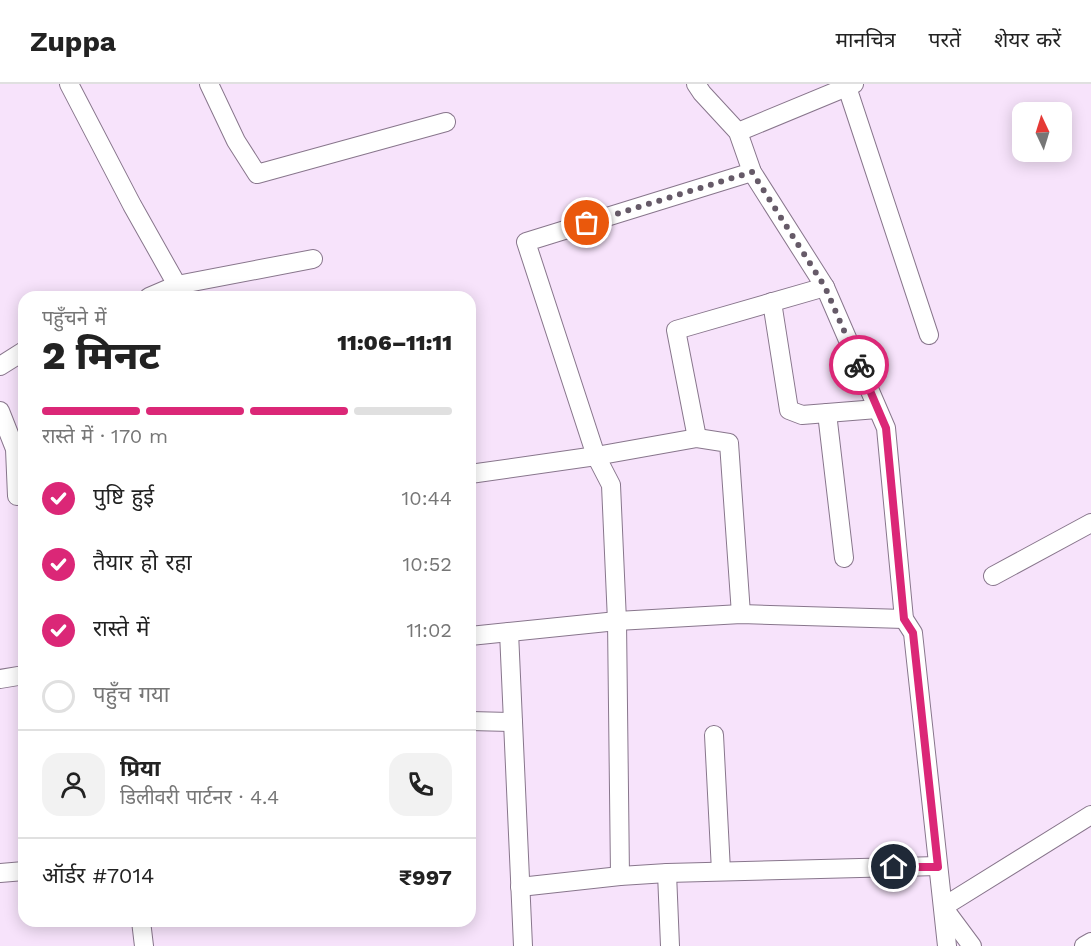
<!DOCTYPE html>
<html lang="hi">
<head>
<meta charset="utf-8">
<style>
  :root { --surface:#fff; --page:#f2f2f2; --text:#222; --muted:#767676; --line:#e0e0e0; --accent:#db2777 }
  body { margin:0; font-family:"Work Sans","Noto Sans Devanagari",sans-serif; background:var(--page); color:var(--text); height:100vh; display:flex; flex-direction:column; font-size:22px; white-space:nowrap }
  * { box-sizing:border-box; margin:0 }
  p { font-size:20px; color:var(--muted) }
  .icon { flex:none; width:33px; height:33px; fill:none; stroke:currentColor; stroke-width:2; stroke-linecap:round; stroke-linejoin:round }
  .map { position:relative; flex:1; overflow:hidden }
  .drawer { position:absolute; left:18px; top:207px; width:458px; height:636px; display:flex; flex-direction:column; background:var(--surface); border-radius:18px; box-shadow:0 3px 15px #0003 }
  .drawer>* { flex:none }
  .needle { width:39px; rotate:356deg }
  .fabs { position:absolute; left:1012px; top:18px; display:grid; gap:12px }
  .fabs a { display:grid; place-items:center; width:60px; height:60px; border-radius:12px; background:var(--surface); box-shadow:0 3px 15px #0003; font-size:30px }
  .pin { position:absolute; display:grid; place-items:center; width:51px; height:51px; color:#fff; margin:-26px; border:3px solid #fff; border-radius:50%; box-shadow:0 2px 6px #0007 }
  .courier { position:absolute; display:grid; place-items:center; width:60px; height:60px; margin:-30px; border:4px solid #db2777; border-radius:50%; background:#fff; color:#222; box-shadow:0 2px 8px #0007 }
  .headline em { font-style:normal; font-weight:800 }
  .headline div { display:flex; flex-direction:column-reverse }
  .headline { display:flex; align-items:center; justify-content:space-between; height:102px; padding:0 24px }
  h1 { font-size:39px; font-weight:800; line-height:45px }
  .bar { display:grid; grid-template-columns:repeat(4,1fr); gap:9px 6px; align-content:center; height:72px; padding:0 24px }
  .bar i { height:8px; border-radius:4px; background:var(--line) }
  .bar .active { background:var(--accent) }
  .bar p { grid-column:span 4 }
  .line { display:flex; align-items:center; gap:15px; padding:0 24px; border-top:2px solid var(--line) }
  .line div { flex:1 }
  .round { display:grid; place-items:center; flex:none; width:63px; height:63px; border-radius:18px; background:var(--page) }
  ol { padding:0 24px; list-style:none }
  li { display:flex; align-items:center; gap:18px; height:66px }
  li p { margin-inline-start:auto }
  li .icon { padding:6px; border-radius:50%; background:var(--accent); color:#fff; stroke-width:4 }
  li:last-child { color:var(--muted) }
  li i { width:33px; height:33px; border:3px solid var(--line); border-radius:50% }
  header { display:flex; align-items:center; gap:36px; box-sizing:border-box; height:84px; padding:0 30px; background:var(--surface); border-bottom:2px solid var(--line) }
  header strong { font-size:28px }
  nav { display:flex; gap:33px; margin-inline-start:auto; font-size:21px }
  .map>svg:first-child { display:block }
  .lines { fill:none; stroke-linecap:round; stroke-linejoin:round }
  .street-casing { stroke:#88768c; stroke-width:20 }
  .street { stroke:#fff; stroke-width:18 }
  .done { stroke:#665a68; stroke-width:6; stroke-dasharray:0 10.8 }
  .route { stroke:#db2777; stroke-width:8 }
</style>
</head>
<body>
<header>
<strong>Zuppa</strong>
<nav><a>मानचित्र</a><a>परतें</a><a>शेयर करें</a></nav>
</header>
<div class="map">
<svg width="1091" height="862" viewBox="0 0 1091 862">
  <rect width="100%" height="100%" fill="#f7e3fb"/>
  <g class="lines">
    <defs>
      <g id="street">
        <polyline points="69,0 132,121 177,201"/>
        <polyline points="209,0 236,57 257,90 446,38"/>
        <polyline points="696,0 702,9 738,48 752,88 825,203 886,344 904,535 913,549 947,862"/>
        <polyline points="847,3 929,251"/>
        <polyline points="738,48 854,0"/>
        <polyline points="149,213 177,201 313,175"/>
        <polyline points="772,218 789,326 802,331 877,325"/>
        <polyline points="0,282 24,267"/>
        <polyline points="0,327 15,365 17,412"/>
        <polyline points="827,329 844,474"/>
        <polyline points="697,354 676,246 825,203"/>
        <polyline points="470,390 596,372 697,354 729,359 741,530"/>
        <polyline points="993,492 1091,439"/>
        <polyline points="509,548 523,862"/>
        <polyline points="470,552 617,537 741,530 904,535"/>
        <polyline points="0,595 24,591"/>
        <polyline points="470,637 513,638"/>
        <polyline points="714,651 721,787"/>
        <polyline points="0,789 24,787"/>
        <polyline points="667,789 670,862"/>
        <polyline points="620,792 617,537 611,401 596,372 526,158 752,88"/>
        <polyline points="520,803 620,792 667,789 938,782"/>
        <polyline points="141,837 144,862"/>
        <polyline points="972,862 943,823 1091,731"/>
        <polyline points="1084,862 1091,858"/>
      </g>
    </defs>
    <use href="#street" class="street-casing"/>
    <use href="#street" class="street"/>
  </g>
  <g class="lines">
    <polyline class="done" points="587,139 752,88 825,203 859,281"/>
    <polyline class="route" points="859,281 886,344 904,535 913,549 938,783 894,783"/>
  </g>
</svg>
<div class="fabs">
<a><svg class="needle" viewBox="-14 -14 28 28"><path d="M0-13l5 13h-10z" fill="#e53935"/><path d="M0 13l5-13h-10z" fill="#767676"/></svg></a>
</div>
<div class="pin" style="left:587px;top:139px;background:#ea580c"><svg class="icon" aria-label="bag" viewBox="0 0 24 24"><path d="M5 8h14l-1 12H6zM9 8a3 3 0 0 1 6 0"/></svg></div>
<div class="pin" style="left:894px;top:783px;background:#1f2937"><svg class="icon" aria-label="home" viewBox="0 0 24 24"><path d="M3 11l9-7 9 7M6 9v11h12V9"/></svg></div>
<div class="courier" style="left:859px;top:281px"><svg class="icon" aria-label="bike" viewBox="0 0 24 24"><circle cx="6" cy="16" r="4"/><circle cx="18" cy="16" r="4"/><path d="M6 16l4-8h5l3 8M10 8l3 8H6M13 5h3"/></svg></div>
<section class="drawer">
<div class="headline"><div><h1>2 मिनट</h1><p>पहुँचने में</p></div><em>11:06–11:11</em></div>
<div class="bar"><i class="active"></i><i class="active"></i><i class="active"></i><i></i><p>रास्ते में · 170 m</p></div>
<ol>
<li><svg class="icon" aria-label="check" viewBox="0 0 24 24"><path d="M5 12l5 5 9-10"/></svg>पुष्टि हुई<p>10:44</p></li>
<li><svg class="icon" aria-label="check" viewBox="0 0 24 24"><path d="M5 12l5 5 9-10"/></svg>तैयार हो रहा<p>10:52</p></li>
<li><svg class="icon" aria-label="check" viewBox="0 0 24 24"><path d="M5 12l5 5 9-10"/></svg>रास्ते में<p>11:02</p></li>
<li><i></i>पहुँच गया</li>
</ol>
<div class="line" style="height:108px"><a class="round"><svg class="icon" aria-label="person" viewBox="0 0 24 24"><circle cx="12" cy="8" r="4"/><path d="M4 21q1-7 8-7t8 7"/></svg></a><div><b>प्रिया</b><p>डिलीवरी पार्टनर · 4.4</p></div><a class="round"><svg class="icon" aria-label="phone" viewBox="0 0 24 24"><path d="M5 4h4l2 5-3 2q2 4 5 5l2-3 5 2v4C11 20 4 13 5 4z"/></svg></a></div>
<div class="line" style="height:78px"><div>ऑर्डर #7014</div><b>₹997</b></div>
</section>
</div>
</body>
</html>
